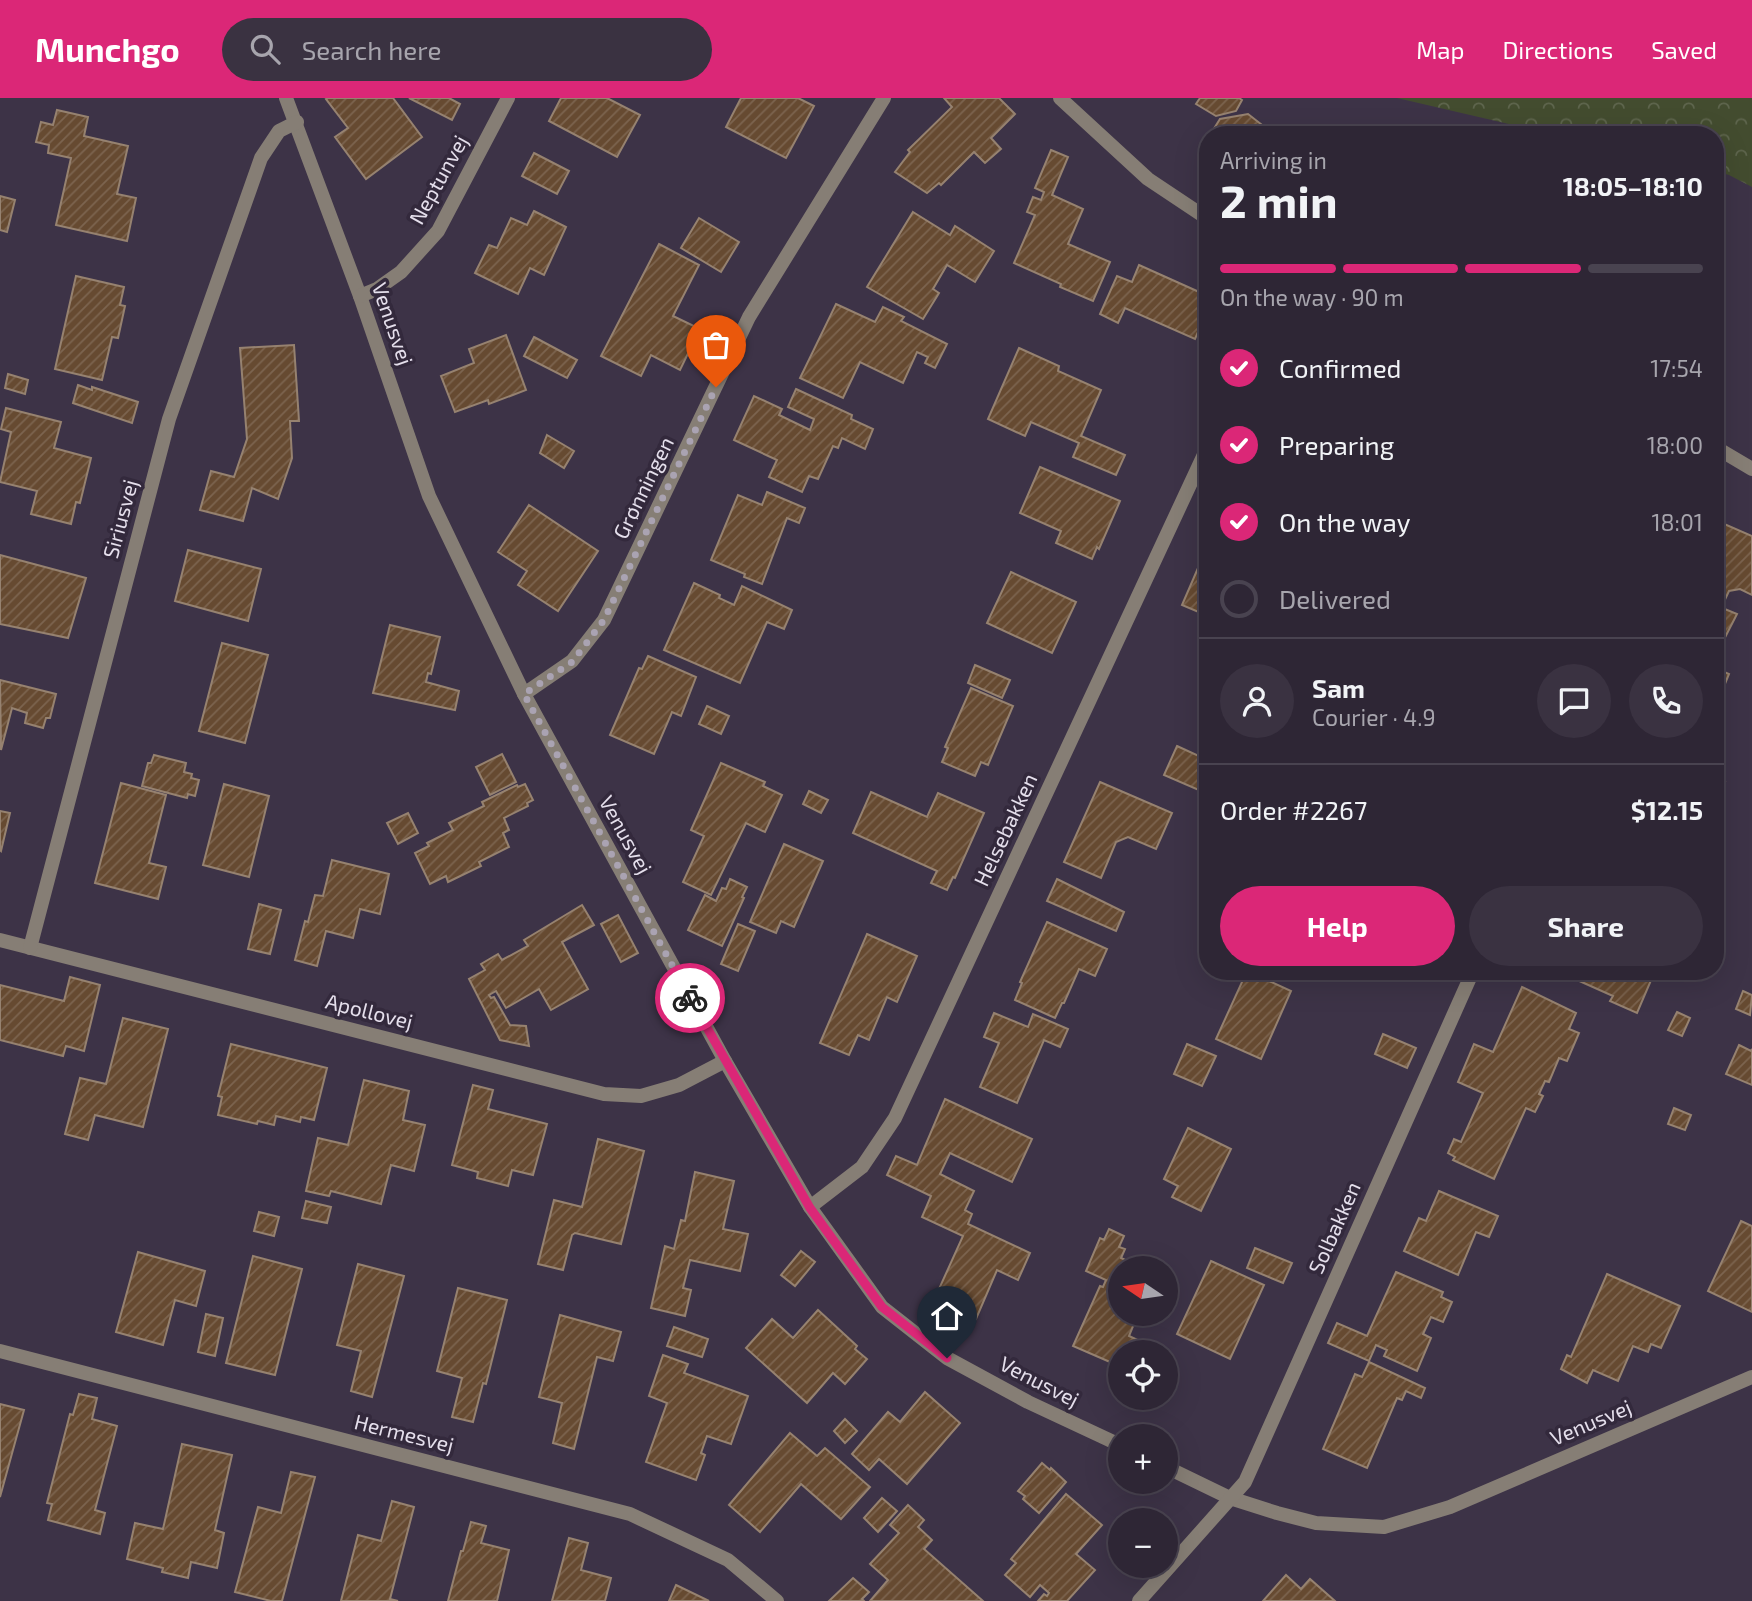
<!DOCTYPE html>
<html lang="en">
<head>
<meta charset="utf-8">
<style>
  :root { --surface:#2e2635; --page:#3a3241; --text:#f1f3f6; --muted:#a7a5ad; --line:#494350; --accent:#db2777 }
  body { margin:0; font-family:"Exo 2",sans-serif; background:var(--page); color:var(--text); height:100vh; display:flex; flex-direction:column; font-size:26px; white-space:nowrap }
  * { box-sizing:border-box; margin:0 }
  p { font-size:23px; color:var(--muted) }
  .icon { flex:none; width:38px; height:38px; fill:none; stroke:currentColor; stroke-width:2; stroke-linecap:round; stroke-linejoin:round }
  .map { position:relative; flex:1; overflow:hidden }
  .details { position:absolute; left:1199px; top:28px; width:525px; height:854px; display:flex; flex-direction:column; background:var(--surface); border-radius:28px; box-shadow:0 7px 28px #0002,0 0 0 2px var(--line) }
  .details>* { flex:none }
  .needle { width:46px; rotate:283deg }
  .controls { position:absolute; left:1108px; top:1158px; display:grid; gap:14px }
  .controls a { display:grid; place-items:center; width:70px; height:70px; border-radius:50%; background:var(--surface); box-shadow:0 7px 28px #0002,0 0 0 2px var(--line); font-size:35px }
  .pin { position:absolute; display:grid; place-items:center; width:60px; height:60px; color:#fff; margin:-72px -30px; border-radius:50% 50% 50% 0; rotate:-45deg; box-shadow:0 0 7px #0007 }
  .pin .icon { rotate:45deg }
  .courier { position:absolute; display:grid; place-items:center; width:70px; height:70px; margin:-35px; border:5px solid #db2777; border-radius:50%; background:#fff; color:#222; box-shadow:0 2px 9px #0007 }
  .head em { font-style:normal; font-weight:700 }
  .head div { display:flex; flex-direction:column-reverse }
  .head { display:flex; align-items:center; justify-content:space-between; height:119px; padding:0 21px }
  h1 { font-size:46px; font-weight:700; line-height:52px }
  .bar { display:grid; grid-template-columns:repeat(4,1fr); gap:10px 7px; align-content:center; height:84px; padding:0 21px }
  .bar i { height:9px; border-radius:5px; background:var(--line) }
  .bar .selected { background:var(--accent) }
  .bar p { grid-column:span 4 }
  .line { display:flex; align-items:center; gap:18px; padding:0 21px; border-top:2px solid var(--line) }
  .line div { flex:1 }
  .round { display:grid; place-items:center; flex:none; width:74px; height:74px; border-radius:37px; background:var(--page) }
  ol { padding:0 21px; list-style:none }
  li { display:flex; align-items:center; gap:21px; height:77px }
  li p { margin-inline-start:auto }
  li .icon { padding:7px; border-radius:50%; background:var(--accent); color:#fff; stroke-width:4 }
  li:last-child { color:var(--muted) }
  li i { width:38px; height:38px; border:4px solid var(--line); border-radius:50% }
  .primary-button { display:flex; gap:14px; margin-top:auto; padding:14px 21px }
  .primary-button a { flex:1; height:80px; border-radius:42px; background:var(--accent); color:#fff; font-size:28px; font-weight:700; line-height:80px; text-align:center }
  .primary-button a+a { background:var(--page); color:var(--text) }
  header { display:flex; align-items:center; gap:42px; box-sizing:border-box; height:98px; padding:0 35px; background:var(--accent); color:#fff }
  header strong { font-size:33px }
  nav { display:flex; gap:38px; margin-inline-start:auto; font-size:24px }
  .search { width:490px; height:63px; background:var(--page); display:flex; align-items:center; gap:18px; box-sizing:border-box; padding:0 24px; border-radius:38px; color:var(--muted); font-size:26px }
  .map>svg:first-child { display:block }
  .forest { fill:url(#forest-crowns) }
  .building { fill:url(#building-hatch); stroke:#968270; stroke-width:2 }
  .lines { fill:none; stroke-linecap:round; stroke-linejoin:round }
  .street { stroke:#867e75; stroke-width:14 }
  .done { stroke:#aaa3b2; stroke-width:7; stroke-dasharray:0 12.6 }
  .route { stroke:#db2777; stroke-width:9 }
  .labels { text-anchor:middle; stroke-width:7; stroke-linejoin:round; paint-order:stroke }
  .street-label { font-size:21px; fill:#e5dfec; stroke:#33293c }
</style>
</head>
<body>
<header>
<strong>Munchgo</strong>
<div class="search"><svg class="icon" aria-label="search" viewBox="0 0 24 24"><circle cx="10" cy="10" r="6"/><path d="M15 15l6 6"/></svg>Search here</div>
<nav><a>Map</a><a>Directions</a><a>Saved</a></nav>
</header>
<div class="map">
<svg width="1752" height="1503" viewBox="0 0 1752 1503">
  <defs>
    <pattern id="forest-crowns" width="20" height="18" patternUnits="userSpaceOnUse" patternTransform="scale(1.75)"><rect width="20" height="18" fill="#434c2f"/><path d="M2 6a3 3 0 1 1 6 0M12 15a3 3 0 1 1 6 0" fill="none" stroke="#5e654d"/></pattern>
    <pattern id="building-hatch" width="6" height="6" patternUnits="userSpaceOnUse" patternTransform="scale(1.75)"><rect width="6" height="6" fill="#664a31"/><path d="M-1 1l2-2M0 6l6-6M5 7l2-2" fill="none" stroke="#7c644f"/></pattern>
  </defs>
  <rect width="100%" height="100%" fill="#3d3347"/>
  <polygon class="forest" points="1397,0 1752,0 1752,89 1729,77 1715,73 1715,37 1556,37"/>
  <g class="building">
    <polygon points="328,0 393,0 422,39 366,81 335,39 348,30 326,1"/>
    <polygon points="409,0 449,0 460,6 452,22"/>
    <polygon points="561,0 607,0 640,17 617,59 549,23"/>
    <polygon points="741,0 798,0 814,8 786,60 726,29"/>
    <polygon points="944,0 999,0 1015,16 991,40 1001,51 985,65 974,54 941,87 939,85 927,95 895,74 910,54 908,52 952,9"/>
    <polygon points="1200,0 1239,0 1242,2 1236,13 1216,18 1196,6"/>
    <polygon points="57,12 88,19 84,38 128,48 117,96 136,100 127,143 56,127 71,60 48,55 49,47 36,44 41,24 53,27"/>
    <polygon points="1248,16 1266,30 1268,37 1210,37 1220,21"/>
    <polygon points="1051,52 1068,59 1052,97 1083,111 1068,146 1110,164 1093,203 1060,189 1061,186 1014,165 1035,117 1027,114 1033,99 1041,102 1044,94 1035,90"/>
    <polygon points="534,55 569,73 557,96 522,78"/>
    <polygon points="0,98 15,102 7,134 0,132"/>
    <polygon points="534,113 566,129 544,177 530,170 518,196 475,175 489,147 497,150 511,120 527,127"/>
    <polygon points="913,114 950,137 955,128 994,153 975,184 947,167 933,191 939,195 923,221 867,189"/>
    <polygon points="699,120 739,144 721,174 681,150"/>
    <polygon points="659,146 699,167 673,218 700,231 680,272 651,257 641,278 601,258"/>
    <polygon points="1139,167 1208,198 1208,211 1195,241 1125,210 1118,225 1100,216 1117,178 1132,184"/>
    <polygon points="76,178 124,189 120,207 125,208 118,240 112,239 102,282 55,271"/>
    <polygon points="836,206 875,224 883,209 904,219 901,223 947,246 935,270 925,265 928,259 917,254 903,285 860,264 843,300 800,280"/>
    <polygon points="506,237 526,292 489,306 488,302 455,314 441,278 474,265 469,251"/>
    <polygon points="534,239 577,262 567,280 524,258"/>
    <polygon points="294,247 299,323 290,323 292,360 278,401 252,390 243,423 200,412 211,373 234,379 247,341 240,250"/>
    <polygon points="1019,250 1059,268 1058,273 1101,292 1081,338 1125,357 1116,377 1073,359 1079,345 1031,324 1025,338 988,321"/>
    <polygon points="8,276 28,282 25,296 5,290"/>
    <polygon points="78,287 92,292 92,289 138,304 132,325 73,305"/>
    <polygon points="796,291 852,317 851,321 873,331 865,351 842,340 838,350 833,348 818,381 809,378 802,394 769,379 777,362 734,342 754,298 782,311 779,317 810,332 814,321 788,309"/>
    <polygon points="6,310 61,324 54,350 91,360 80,405 76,404 71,426 31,416 37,393 0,384 11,334 1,331"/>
    <polygon points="547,337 574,353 564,370 540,355"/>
    <polygon points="1040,369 1120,403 1099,451 1097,449 1092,461 1056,445 1061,433 1020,415"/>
    <polygon points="767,394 805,410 799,425 787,420 762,486 744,479 745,476 711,462 738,397 762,407"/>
    <polygon points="529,407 598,453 558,513 518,487 527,473 498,454"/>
    <polygon points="1715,422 1752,438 1752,497 1740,491 1729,493 1722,508 1715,505"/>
    <polygon points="1208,447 1208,518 1182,507"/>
    <polygon points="188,452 261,471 248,523 175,503"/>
    <polygon points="0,457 86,480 68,540 0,526"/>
    <polygon points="1011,474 1076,504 1052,555 987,525"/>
    <polygon points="694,485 720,497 719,500 734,507 742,488 792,512 784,531 767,524 740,585 664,552"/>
    <polygon points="1715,507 1737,516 1715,559"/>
    <polygon points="390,527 440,539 431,576 428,575 426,584 459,593 455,612 373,595"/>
    <polygon points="222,545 268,557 245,645 199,633"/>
    <polygon points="648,558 696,579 681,618 672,614 654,656 610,637 639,570 642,571"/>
    <polygon points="975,567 1010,582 1002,600 968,585"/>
    <polygon points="1715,570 1729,576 1718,603 1715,602"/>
    <polygon points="0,582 56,596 50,620 46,620 43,630 25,625 27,615 12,610 1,652"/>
    <polygon points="971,590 1013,608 988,667 981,664 975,678 942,664 948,650 945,649"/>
    <polygon points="707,608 729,618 721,636 699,626"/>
    <polygon points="1177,648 1203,660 1208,650 1208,696 1164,677"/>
    <polygon points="502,656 516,684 490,697 476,669"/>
    <polygon points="154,657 186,665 184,674 192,676 191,680 199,682 195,698 188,696 187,700 142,688 148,665 151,665"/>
    <polygon points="721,665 765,684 763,688 782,697 765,734 746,725 711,797 683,784 704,738 691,732"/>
    <polygon points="1715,679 1725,684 1715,706"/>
    <polygon points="1100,684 1172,715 1156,751 1128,739 1116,744 1101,780 1064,764"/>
    <polygon points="121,685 166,697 149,765 166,769 158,801 95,785"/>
    <polygon points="224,686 269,698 249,779 203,767"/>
    <polygon points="525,686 533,702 527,705 528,708 504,720 509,732 503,735 509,749 479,764 481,768 448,784 446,778 430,786 415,755 429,748 427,745 453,732 449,725 484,708 482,704 517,687 518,689"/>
    <polygon points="809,693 828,702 821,715 803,706"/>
    <polygon points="871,694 927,719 938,695 984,715 955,780 953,779 947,792 931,785 937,773 853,735"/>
    <polygon points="0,713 10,715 1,753 0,752"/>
    <polygon points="408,715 418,735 398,746 387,725"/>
    <polygon points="784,746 823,763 794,829 781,823 776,835 750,824"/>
    <polygon points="332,762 389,776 380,816 360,811 353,840 326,833 317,868 295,862 305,823 308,824 315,797 323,798"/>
    <polygon points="730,781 747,789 742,799 744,800 722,848 688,832 705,797 716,803 722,790 726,791"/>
    <polygon points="1057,781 1124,814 1116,833 1047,803"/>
    <polygon points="259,806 281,812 270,856 248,851"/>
    <polygon points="582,807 594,827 562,844 588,891 551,912 539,891 506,910 496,893 489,897 491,900 494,899 510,927 526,928 529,948 500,942 469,881 485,872 481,866 498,856 502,862 528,848 524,842"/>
    <polygon points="618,817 638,855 621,864 601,826"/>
    <polygon points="1047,824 1107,851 1095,878 1079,871 1064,905 1062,905 1055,920 1015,902 1022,885 1020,884"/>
    <polygon points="738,826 755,833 738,873 721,866"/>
    <polygon points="867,836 917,858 897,904 887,899 869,942 858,937 849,957 820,945"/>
    <polygon points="1247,873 1291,893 1261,961 1216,941"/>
    <polygon points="1557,873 1655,873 1637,915 1610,903 1613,898"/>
    <polygon points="70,879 100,887 84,953 66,948 63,958 0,942 0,887 64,903"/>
    <polygon points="1522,889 1576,915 1569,931 1579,935 1567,963 1559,960 1549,984 1545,983 1539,996 1543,998 1535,1014 1526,1010 1494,1081 1453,1062 1455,1059 1448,1055 1454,1041 1461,1044 1483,995 1458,984 1474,946 1493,954"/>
    <polygon points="1743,893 1752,897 1750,917 1736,911"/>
    <polygon points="1677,914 1690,920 1682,938 1668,932"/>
    <polygon points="994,915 1028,929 1033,916 1068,931 1060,949 1044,942 1017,1005 980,989 999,945 984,939"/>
    <polygon points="123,920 168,931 143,1029 95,1017 88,1042 65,1036 80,980 106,986"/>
    <polygon points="1383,936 1416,950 1407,970 1375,956"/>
    <polygon points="231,946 327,970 314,1022 301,1019 300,1024 276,1018 274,1027 258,1023 257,1026 218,1017 222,999 218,998"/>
    <polygon points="1187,946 1216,958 1202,988 1174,976"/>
    <polygon points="1739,947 1751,953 1752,951 1752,987 1726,976"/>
    <polygon points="364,982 409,993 403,1022 425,1027 414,1073 391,1067 381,1106 331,1093 329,1098 306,1093 318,1040 348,1047"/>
    <polygon points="473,987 493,992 488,1011 547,1026 533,1077 512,1072 508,1088 477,1080 478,1074 452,1067"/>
    <polygon points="945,1001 1032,1041 1012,1084 950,1055 940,1076 974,1093 965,1112 972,1116 968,1126 1030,1155 1018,1182 997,1172 976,1221 934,1202 963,1138 922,1119 931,1098 887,1077 896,1058 917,1067"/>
    <polygon points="1674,1010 1691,1017 1685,1032 1668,1026"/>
    <polygon points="1188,1030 1231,1051 1201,1113 1172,1099 1178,1088 1164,1081"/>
    <polygon points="598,1041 644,1053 621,1146 575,1135 572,1137 563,1172 538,1166 554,1102 582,1109"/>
    <polygon points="695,1074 734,1083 723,1131 748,1136 740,1173 690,1162 683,1190 691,1192 685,1218 651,1210 665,1148 674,1151 681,1122 685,1123"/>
    <polygon points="1439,1093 1498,1118 1489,1139 1476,1134 1458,1177 1404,1153 1419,1120 1426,1123"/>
    <polygon points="306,1103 331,1109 327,1125 302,1120"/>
    <polygon points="259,1114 279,1119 274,1138 254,1133"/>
    <polygon points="1741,1123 1752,1128 1752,1214 1708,1193"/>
    <polygon points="1109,1131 1124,1138 1119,1149 1125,1151 1121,1160 1145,1171 1120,1171 1120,1216 1138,1216 1129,1238 1142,1244 1137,1255 1120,1255 1120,1265 1117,1267 1073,1248 1100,1188 1103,1189 1106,1182 1086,1173 1100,1140 1104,1142"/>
    <polygon points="1255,1150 1292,1165 1283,1185 1247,1170"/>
    <polygon points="801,1153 815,1164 795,1188 781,1177"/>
    <polygon points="138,1154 205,1173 196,1208 175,1202 163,1247 116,1234"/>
    <polygon points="253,1158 302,1171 275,1277 226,1265"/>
    <polygon points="1211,1163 1264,1187 1230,1261 1177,1236"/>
    <polygon points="358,1166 404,1178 372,1299 351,1293 361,1253 337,1247"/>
    <polygon points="1396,1174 1443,1194 1441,1199 1452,1204 1443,1224 1431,1219 1423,1236 1431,1240 1417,1273 1384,1258 1387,1252 1376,1247 1369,1263 1328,1245 1337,1225 1367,1238"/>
    <polygon points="1607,1176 1680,1208 1661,1250 1651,1246 1648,1254 1633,1248 1618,1283 1593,1272 1587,1285 1561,1271 1567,1257 1571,1259"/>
    <polygon points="458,1190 507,1202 486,1286 483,1285 473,1324 452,1319 462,1280 437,1273"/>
    <polygon points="818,1212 857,1248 855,1251 867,1261 845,1286 833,1275 807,1305 746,1250 772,1221 793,1240"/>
    <polygon points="206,1216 223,1220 215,1258 198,1254"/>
    <polygon points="560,1217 621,1234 613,1263 597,1259 574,1351 553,1345 562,1305 539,1299"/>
    <polygon points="674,1229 708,1241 702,1259 667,1248"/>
    <polygon points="663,1257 688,1266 684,1275 748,1298 731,1346 707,1338 701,1355 705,1357 696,1382 646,1364 667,1305 649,1298"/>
    <polygon points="1369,1264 1425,1290 1421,1300 1406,1293 1402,1302 1397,1300 1367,1370 1323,1351 1355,1276 1362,1279"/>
    <polygon points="925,1294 960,1325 907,1386 879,1361 869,1372 852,1356 888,1314 900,1324"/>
    <polygon points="79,1296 97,1300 92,1321 117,1328 95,1412 105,1415 100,1436 48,1422 52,1406 47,1405 70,1316 73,1317"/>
    <polygon points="0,1306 24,1312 0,1399"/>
    <polygon points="845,1321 857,1333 845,1345 834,1333"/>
    <polygon points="790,1335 817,1358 825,1350 870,1389 841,1421 801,1386 760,1434 729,1407"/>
    <polygon points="182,1346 232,1357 215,1432 224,1435 217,1470 191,1464 188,1480 162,1474 163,1470 127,1461 135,1425 163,1431"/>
    <polygon points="1042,1365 1050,1372 1051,1370 1066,1384 1039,1415 1023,1401 1025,1398 1018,1393"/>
    <polygon points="291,1374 315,1379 282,1503 271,1503 235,1494 258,1409 281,1415"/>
    <polygon points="1066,1396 1102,1427 1076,1456 1095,1472 1067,1503 1038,1503 1044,1496 1047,1498 1049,1495 1040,1487 1030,1499 1005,1477 1016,1465 1011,1461"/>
    <polygon points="882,1400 897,1413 878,1434 864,1420"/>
    <polygon points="392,1403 414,1409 390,1501 398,1503 341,1503 358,1437 381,1443"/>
    <polygon points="908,1407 924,1422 918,1429 932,1442 924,1451 983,1503 870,1503 888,1482 870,1466 899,1435 890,1427"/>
    <polygon points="471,1424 486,1428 481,1445 509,1452 497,1503 448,1503 461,1453 463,1453"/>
    <polygon points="569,1440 588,1445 581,1472 611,1480 605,1503 552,1503"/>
    <polygon points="1286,1477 1301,1491 1310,1481 1335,1503 1263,1503"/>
    <polygon points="853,1480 869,1494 862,1501 864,1503 829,1503"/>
    <polygon points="676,1487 709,1503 669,1503"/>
  </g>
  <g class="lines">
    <g class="street">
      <polyline points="286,0 360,198 429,398 524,596 725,963 810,1109 882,1209 947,1260 1028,1304 1120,1347"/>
      <polyline points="1060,0 1148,81 1208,121"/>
      <polyline points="360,198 377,191 401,174 438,133 508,0"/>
      <polyline points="1715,349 1752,371"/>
      <polyline points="524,596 572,563 604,522 749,219 884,0"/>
      <polyline points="0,842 604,996 641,998 679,987 725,963"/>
      <polyline points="30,850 169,321 261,60 279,33 297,24"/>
      <polyline points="810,1109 862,1069 895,1020 1208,348"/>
      <polyline points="0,1253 630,1416 728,1462 777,1503"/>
      <polyline points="1166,1369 1230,1400 1277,1415 1316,1425 1384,1429 1450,1409 1752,1279"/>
      <polyline points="1139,1503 1245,1384 1473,873"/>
    </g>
  </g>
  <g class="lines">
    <polyline class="done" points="690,900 524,596 572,564 604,522 716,289"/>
    <polyline class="route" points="690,900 810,1110 882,1209 947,1260"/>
  </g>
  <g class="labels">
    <g class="street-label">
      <text transform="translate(439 82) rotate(-61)" y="7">Neptunvej</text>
      <text transform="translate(392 226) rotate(71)" y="7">Venusvej</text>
      <text transform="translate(644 390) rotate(-64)" y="7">Grønningen</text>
      <text transform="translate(121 421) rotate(-75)" y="7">Siriusvej</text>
      <text transform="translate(1006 732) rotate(-65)" y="7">Helsebakken</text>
      <text transform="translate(625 737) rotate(61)" y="7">Venusvej</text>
      <text transform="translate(369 914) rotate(14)" y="7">Apollovej</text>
      <text transform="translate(1335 1130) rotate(-66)" y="7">Solbakken</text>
      <text transform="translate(1039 1284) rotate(27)" y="7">Venusvej</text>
      <text transform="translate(1591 1325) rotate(-23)" y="7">Venusvej</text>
      <text transform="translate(404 1336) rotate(14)" y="7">Hermesvej</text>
    </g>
  </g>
</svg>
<div class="controls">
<a><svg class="needle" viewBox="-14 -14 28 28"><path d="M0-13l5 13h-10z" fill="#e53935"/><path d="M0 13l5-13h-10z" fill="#a7a5ad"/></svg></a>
<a><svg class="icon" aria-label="locate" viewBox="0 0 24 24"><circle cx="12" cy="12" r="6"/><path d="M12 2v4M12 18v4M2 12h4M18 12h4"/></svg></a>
<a>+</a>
<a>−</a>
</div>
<div class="pin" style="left:716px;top:289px;background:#ea580c"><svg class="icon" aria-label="bag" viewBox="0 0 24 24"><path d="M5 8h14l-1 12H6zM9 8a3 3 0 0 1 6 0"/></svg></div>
<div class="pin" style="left:947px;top:1260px;background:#1f2937"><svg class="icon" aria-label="home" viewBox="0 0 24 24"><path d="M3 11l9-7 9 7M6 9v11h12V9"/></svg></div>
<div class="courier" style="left:690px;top:900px"><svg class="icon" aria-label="bike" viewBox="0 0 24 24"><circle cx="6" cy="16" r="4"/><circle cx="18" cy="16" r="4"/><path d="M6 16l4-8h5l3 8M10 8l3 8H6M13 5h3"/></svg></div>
<section class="details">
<div class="head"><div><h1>2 min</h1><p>Arriving in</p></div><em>18:05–18:10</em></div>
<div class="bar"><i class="selected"></i><i class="selected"></i><i class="selected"></i><i></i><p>On the way · 90 m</p></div>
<ol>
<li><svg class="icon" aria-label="check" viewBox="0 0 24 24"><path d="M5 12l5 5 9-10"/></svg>Confirmed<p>17:54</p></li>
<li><svg class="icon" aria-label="check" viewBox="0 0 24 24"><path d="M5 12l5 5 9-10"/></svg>Preparing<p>18:00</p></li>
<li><svg class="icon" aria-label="check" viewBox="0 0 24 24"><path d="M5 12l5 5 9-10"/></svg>On the way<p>18:01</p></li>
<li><i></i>Delivered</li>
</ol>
<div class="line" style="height:126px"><a class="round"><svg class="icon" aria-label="person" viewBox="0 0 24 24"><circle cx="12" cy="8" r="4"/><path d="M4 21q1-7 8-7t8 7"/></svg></a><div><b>Sam</b><p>Courier · 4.9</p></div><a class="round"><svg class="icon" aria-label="chat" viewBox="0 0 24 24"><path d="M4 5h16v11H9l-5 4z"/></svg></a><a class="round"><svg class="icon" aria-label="phone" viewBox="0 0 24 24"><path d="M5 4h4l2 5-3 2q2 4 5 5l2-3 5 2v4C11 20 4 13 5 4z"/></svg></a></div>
<div class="line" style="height:91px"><div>Order #2267</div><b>$12.15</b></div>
<div class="primary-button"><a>Help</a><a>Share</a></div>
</section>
</div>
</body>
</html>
